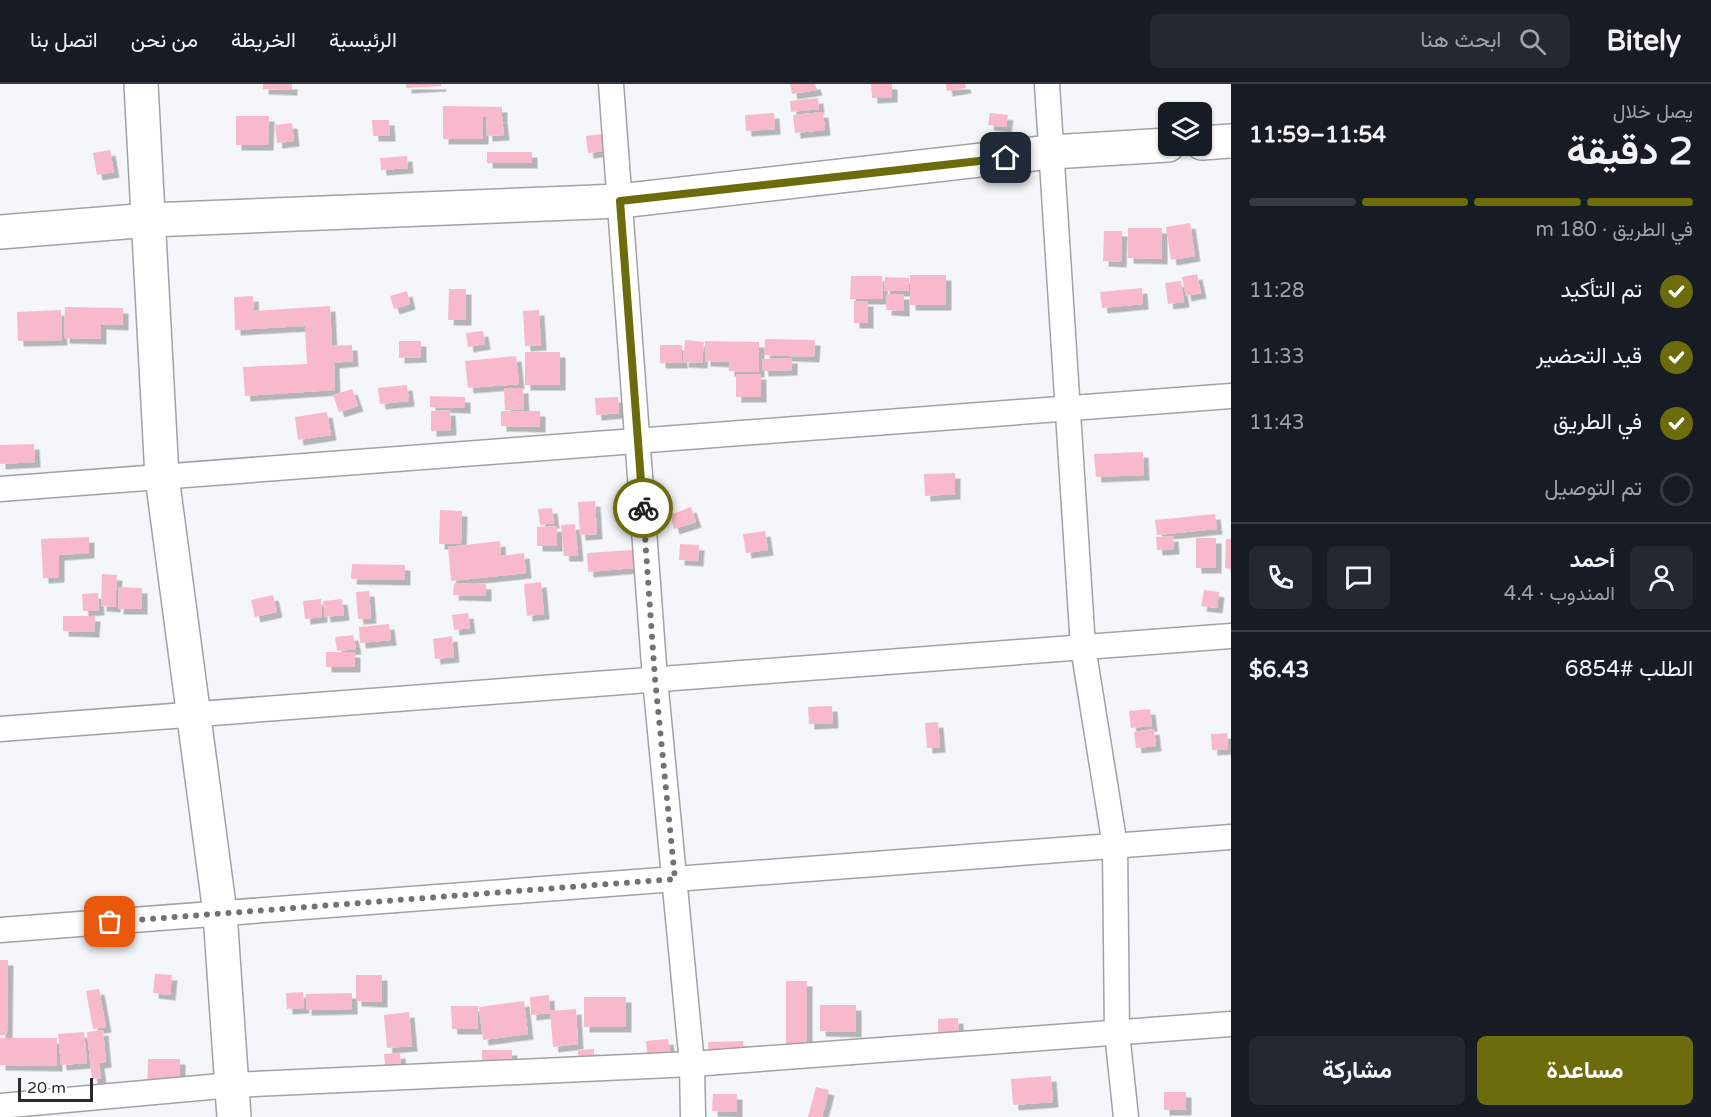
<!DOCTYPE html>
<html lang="ar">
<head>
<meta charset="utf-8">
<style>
  :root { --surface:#171b24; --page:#242831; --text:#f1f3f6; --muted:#9ea1a6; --line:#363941; --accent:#6c6c0c }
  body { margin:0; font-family:"Varela Round",Vazirmatn,sans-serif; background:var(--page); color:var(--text); direction:rtl; height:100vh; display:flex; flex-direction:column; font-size:22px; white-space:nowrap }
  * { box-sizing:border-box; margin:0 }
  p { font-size:20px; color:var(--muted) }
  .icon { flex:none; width:33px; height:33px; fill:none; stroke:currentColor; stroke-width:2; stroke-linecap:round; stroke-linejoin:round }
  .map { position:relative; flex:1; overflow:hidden; direction:ltr }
  .side { display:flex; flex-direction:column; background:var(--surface); width:480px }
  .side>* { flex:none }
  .fabs { position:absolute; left:1158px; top:18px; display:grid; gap:12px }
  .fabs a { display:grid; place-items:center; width:54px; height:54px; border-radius:9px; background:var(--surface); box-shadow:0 2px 4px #0004; font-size:30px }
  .scale { position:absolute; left:18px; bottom:15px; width:75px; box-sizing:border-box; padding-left:6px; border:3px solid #2b2b2c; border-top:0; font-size:16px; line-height:21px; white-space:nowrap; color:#2b2b2c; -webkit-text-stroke:4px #fff; paint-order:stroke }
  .pin { position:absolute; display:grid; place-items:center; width:51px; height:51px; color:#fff; margin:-26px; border-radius:12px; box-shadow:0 3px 9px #0006 }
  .courier { position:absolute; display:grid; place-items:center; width:60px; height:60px; margin:-30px; border:4px solid #6c6c0c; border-radius:50%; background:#fff; color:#222; box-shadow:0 2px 8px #0007 }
  .overview em { font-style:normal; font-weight:700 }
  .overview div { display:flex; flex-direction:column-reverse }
  .overview { display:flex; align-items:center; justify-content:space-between; height:102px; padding:0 18px }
  h1 { font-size:39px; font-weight:700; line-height:45px }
  .bar { display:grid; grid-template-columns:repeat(4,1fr); gap:9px 6px; align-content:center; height:72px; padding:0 18px }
  .bar i { height:8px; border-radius:4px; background:var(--line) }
  .bar .on { background:var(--accent) }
  .bar p { grid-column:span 4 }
  .line { display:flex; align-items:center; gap:15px; padding:0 18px; border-top:2px solid var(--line) }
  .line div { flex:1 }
  .round { display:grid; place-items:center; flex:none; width:63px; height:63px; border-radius:9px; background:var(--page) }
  ol { padding:0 18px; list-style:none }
  li { display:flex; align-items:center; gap:18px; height:66px }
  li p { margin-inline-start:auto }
  li .icon { padding:6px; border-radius:50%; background:var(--accent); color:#fff; stroke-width:4 }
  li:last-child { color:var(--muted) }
  li i { width:33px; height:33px; border:3px solid var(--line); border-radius:50% }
  .cta { display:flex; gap:12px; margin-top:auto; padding:12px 18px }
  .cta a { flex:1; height:69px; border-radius:9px; background:var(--accent); color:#fff; font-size:24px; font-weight:700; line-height:69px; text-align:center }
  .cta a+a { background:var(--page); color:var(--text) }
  header { display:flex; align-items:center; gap:36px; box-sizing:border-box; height:84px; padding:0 30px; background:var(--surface); border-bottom:2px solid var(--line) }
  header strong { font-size:28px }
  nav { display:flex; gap:33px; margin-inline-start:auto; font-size:21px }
  .search { width:420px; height:54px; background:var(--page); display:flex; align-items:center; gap:15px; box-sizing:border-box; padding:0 21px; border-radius:9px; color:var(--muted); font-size:22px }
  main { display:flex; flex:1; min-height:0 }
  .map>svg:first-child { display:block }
  .building { fill:#f9b9cc; filter:url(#shadow) }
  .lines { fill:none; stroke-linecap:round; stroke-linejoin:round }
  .street-casing { stroke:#a2a2a5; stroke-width:27 }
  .secondary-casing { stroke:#a2a2a5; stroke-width:36 }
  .street { stroke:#fff; stroke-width:24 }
  .secondary { stroke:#fff; stroke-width:33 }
  .done { stroke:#727274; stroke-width:6; stroke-dasharray:0 10.8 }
  .route { stroke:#6c6c0c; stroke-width:8 }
</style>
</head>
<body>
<header>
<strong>Bitely</strong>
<div class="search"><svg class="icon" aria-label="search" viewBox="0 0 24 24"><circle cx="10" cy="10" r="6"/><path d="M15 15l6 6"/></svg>ابحث هنا</div>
<nav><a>الرئيسية</a><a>الخريطة</a><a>من نحن</a><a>اتصل بنا</a></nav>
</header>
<main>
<section class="side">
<div class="overview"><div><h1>2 دقيقة</h1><p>يصل خلال</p></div><em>11:54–11:59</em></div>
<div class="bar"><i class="on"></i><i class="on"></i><i class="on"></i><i></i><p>في الطريق · 180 m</p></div>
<ol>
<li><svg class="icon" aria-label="check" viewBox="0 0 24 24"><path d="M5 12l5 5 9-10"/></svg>تم التأكيد<p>11:28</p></li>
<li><svg class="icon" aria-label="check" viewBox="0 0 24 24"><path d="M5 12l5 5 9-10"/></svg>قيد التحضير<p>11:33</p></li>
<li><svg class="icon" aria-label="check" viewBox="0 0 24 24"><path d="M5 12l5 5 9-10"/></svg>في الطريق<p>11:43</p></li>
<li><i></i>تم التوصيل</li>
</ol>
<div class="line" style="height:108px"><a class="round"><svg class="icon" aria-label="person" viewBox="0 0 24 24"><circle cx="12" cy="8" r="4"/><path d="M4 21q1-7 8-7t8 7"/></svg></a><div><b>أحمد</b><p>المندوب · 4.4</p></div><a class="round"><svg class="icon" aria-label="chat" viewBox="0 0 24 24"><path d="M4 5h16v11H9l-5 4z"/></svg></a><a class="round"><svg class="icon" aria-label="phone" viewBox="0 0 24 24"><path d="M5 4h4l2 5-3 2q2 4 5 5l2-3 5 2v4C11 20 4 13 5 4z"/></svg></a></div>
<div class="line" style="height:78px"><div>الطلب #6854</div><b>$6.43</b></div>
<div class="cta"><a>مساعدة</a><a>مشاركة</a></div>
</section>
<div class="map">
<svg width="1231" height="1033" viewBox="0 0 1231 1033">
  <defs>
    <filter id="shadow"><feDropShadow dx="5.5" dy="5.5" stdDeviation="0" flood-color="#0004"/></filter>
  </defs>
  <rect width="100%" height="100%" fill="#f5f6f9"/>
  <g class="building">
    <polygon points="263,0 292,0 292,6 263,5"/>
    <polygon points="406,0 441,0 441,2 406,4"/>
    <polygon points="790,0 815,0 817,6 792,10"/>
    <polygon points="871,0 892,0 892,13 872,14"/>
    <polygon points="946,0 965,0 966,4 947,7"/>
    <polygon points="818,14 819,25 791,28 790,17"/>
    <polygon points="443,22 502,23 502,33 483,32 483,55 443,55"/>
    <polygon points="823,28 825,46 795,49 793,31"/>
    <polygon points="774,29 775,45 746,47 745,31"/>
    <polygon points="990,29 1008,31 1006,43 988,41"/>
    <polygon points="236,32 269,32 268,61 236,61"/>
    <polygon points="502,33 504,51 487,52 486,34"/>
    <polygon points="372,36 389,36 390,52 373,52"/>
    <polygon points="292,39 294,57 277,59 275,41"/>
    <polygon points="603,50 605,67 588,69 586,52"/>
    <polygon points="110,66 114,88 97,91 93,69"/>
    <rect x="487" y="68" width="45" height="11"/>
    <polygon points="407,72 408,84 381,86 380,74"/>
    <polygon points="1190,139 1195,172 1171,176 1166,143"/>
    <polygon points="1128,144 1162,144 1162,175 1128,174"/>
    <polygon points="1104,147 1122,147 1121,178 1103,177"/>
    <polygon points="1197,190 1201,209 1186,212 1182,193"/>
    <rect x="910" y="191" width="36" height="30"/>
    <polygon points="851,192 882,192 883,215 850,215"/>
    <polygon points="885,193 909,194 909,207 884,207"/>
    <polygon points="1181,197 1184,218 1168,220 1165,199"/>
    <polygon points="1142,204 1143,220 1102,224 1100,208"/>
    <polygon points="449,205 466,205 466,236 448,236"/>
    <polygon points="407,207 410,220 394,225 390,212"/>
    <polygon points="887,210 904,210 904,227 886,226"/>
    <polygon points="253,212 254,227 330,222 332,262 352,261 353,277 334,279 335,306 245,312 243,283 307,280 305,242 235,246 234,213"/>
    <rect x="854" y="217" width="14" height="22"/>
    <polygon points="65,223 123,224 123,241 101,240 101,255 64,254"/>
    <polygon points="61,226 62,256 18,257 17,228"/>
    <polygon points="539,226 541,261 525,262 523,227"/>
    <polygon points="483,247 485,260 468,263 466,249"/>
    <polygon points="765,255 815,256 814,273 764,271"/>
    <polygon points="685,256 704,258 702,279 683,278"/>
    <polygon points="399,257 421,257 421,273 399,274"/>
    <polygon points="705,257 759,258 759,288 729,287 729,278 705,277"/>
    <rect x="660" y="261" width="22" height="18"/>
    <rect x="525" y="268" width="35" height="33"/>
    <polygon points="516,272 519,300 468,304 465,277"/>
    <polygon points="792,274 792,286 763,287 762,275"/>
    <rect x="736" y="290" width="25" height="23"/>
    <polygon points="407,301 409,317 380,320 378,304"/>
    <polygon points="504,304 523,304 524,326 505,326"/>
    <polygon points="352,305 358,322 339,328 333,311"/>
    <polygon points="430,312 465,313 465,324 430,323"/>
    <polygon points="618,313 619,329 596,331 595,314"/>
    <polygon points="450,326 451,346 431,347 431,327"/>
    <polygon points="501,327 540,327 540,343 501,342"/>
    <polygon points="327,328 331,351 298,356 295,333"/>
    <polygon points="34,360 35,378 0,380 0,361"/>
    <polygon points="1143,368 1144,391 1096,393 1094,370"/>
    <polygon points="955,389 955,410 925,412 924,390"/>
    <polygon points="595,417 597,450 580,451 578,418"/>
    <polygon points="691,423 696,438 674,445 670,431"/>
    <polygon points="552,424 554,439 540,441 538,425"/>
    <polygon points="440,426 462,427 461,460 439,460"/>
    <polygon points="1215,430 1217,445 1157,451 1155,436"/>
    <polygon points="575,440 578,472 564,472 561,441"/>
    <polygon points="557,442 557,462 537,462 537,443"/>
    <polygon points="765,447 768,466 746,469 743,450"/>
    <polygon points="1173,452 1174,465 1157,466 1156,453"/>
    <polygon points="89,453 89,469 59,471 59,493 43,494 41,455"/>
    <rect x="1196" y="454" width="20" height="30"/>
    <polygon points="1226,455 1231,455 1231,485 1225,484"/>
    <polygon points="500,457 501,472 524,469 526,489 451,497 448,463"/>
    <polygon points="680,460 699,461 698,477 679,476"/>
    <polygon points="633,466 634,484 588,488 587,469"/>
    <polygon points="352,480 405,481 405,496 351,495"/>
    <polygon points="102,490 117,491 115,523 101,522"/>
    <polygon points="541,498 544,530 527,532 524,500"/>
    <polygon points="454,499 486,500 486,512 453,511"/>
    <polygon points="119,503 142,504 142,525 118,525"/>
    <polygon points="1204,506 1219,508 1217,524 1201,522"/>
    <polygon points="369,507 371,534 358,535 356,508"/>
    <polygon points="98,509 99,526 83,527 82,510"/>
    <polygon points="273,511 277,528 255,533 251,516"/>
    <polygon points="321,515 322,533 305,535 303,517"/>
    <polygon points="342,515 344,531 325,533 323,517"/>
    <polygon points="468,529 470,544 454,546 452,531"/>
    <polygon points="63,532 95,532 94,548 63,547"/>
    <polygon points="389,540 391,556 360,559 359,543"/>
    <polygon points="353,551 356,565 337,567 335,553"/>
    <polygon points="452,552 454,573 435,575 433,555"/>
    <rect x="326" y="568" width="29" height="15"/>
    <polygon points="832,622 833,639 809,640 808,623"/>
    <polygon points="1150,625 1152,642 1131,644 1129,627"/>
    <polygon points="938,638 940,663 927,664 925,639"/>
    <polygon points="1154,645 1156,662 1136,664 1134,648"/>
    <polygon points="1227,649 1228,665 1212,666 1211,650"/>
    <polygon points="0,876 8,876 7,951 0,951"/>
    <polygon points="155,890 172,891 170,911 153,909"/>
    <polygon points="356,891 382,891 382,918 356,917"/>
    <rect x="786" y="897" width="21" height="69"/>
    <polygon points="99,905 106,943 93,945 86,907"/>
    <polygon points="303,908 304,924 287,925 286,909"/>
    <polygon points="352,909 352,925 306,926 306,910"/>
    <polygon points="549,911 550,929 531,931 530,913"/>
    <rect x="584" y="913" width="42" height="30"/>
    <polygon points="524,917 528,950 483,956 479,923"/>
    <polygon points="820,921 856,921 856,948 820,947"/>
    <polygon points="451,922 478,922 478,945 452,945"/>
    <polygon points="576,925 578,960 553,963 550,927"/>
    <polygon points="409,928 412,962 387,964 384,931"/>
    <polygon points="958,934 959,957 938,957 938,935"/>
    <polygon points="103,946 106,978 99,979 101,994 92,995 87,948"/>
    <polygon points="84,948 87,979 61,981 58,950"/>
    <polygon points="0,954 57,954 57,982 0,981"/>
    <polygon points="668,955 671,975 648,978 646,957"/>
    <polygon points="743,957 744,970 709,972 708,958"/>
    <polygon points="594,965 594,981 578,982 578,966"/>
    <rect x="482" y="966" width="30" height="23"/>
    <polygon points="400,969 402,996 387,997 384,970"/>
    <polygon points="148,975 180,975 180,1012 147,1012"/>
    <polygon points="1051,992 1053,1018 1013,1021 1011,995"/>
    <polygon points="816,1003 829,1006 822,1033 808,1033"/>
    <rect x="1164" y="1008" width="22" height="18"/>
    <polygon points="713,1010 737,1010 737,1028 712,1027"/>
  </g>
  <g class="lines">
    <defs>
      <g id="street">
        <polyline points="611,0 655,595 692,980 693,1033"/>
        <polyline points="1047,0 1083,563 1115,762 1117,949 1126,1033"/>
        <polyline points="0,405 1231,312"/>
        <polyline points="0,645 1231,552"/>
        <polyline points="0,846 1231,753"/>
        <polyline points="0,1022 232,1001 692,980 1231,940"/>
      </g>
      <g id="secondary">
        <polyline points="141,0 162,393 220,829 234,1033"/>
        <polyline points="1202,59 1231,57"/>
        <polyline points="0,148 150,136 620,117 1051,68 1168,61"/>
      </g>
    </defs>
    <use href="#street" class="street-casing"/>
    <use href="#secondary" class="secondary-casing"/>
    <use href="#street" class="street"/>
    <use href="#secondary" class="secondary"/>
  </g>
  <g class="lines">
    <polyline class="done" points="110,838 675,795 655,595 643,424"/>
    <polyline class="route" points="643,424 620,117 1006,74"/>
  </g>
</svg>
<div class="fabs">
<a><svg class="icon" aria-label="layers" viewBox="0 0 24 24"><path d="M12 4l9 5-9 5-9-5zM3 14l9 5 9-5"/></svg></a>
</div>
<div class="scale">20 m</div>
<div class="pin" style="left:110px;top:838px;background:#ea580c"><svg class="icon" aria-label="bag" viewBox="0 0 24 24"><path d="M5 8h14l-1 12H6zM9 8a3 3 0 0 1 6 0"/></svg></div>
<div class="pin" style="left:1006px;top:74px;background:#1f2937"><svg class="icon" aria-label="home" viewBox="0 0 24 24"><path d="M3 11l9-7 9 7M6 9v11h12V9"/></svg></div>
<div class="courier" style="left:643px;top:424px"><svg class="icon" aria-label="bike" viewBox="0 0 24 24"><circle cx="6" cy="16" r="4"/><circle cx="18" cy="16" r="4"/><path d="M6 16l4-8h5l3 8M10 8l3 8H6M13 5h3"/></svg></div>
</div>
</main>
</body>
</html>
